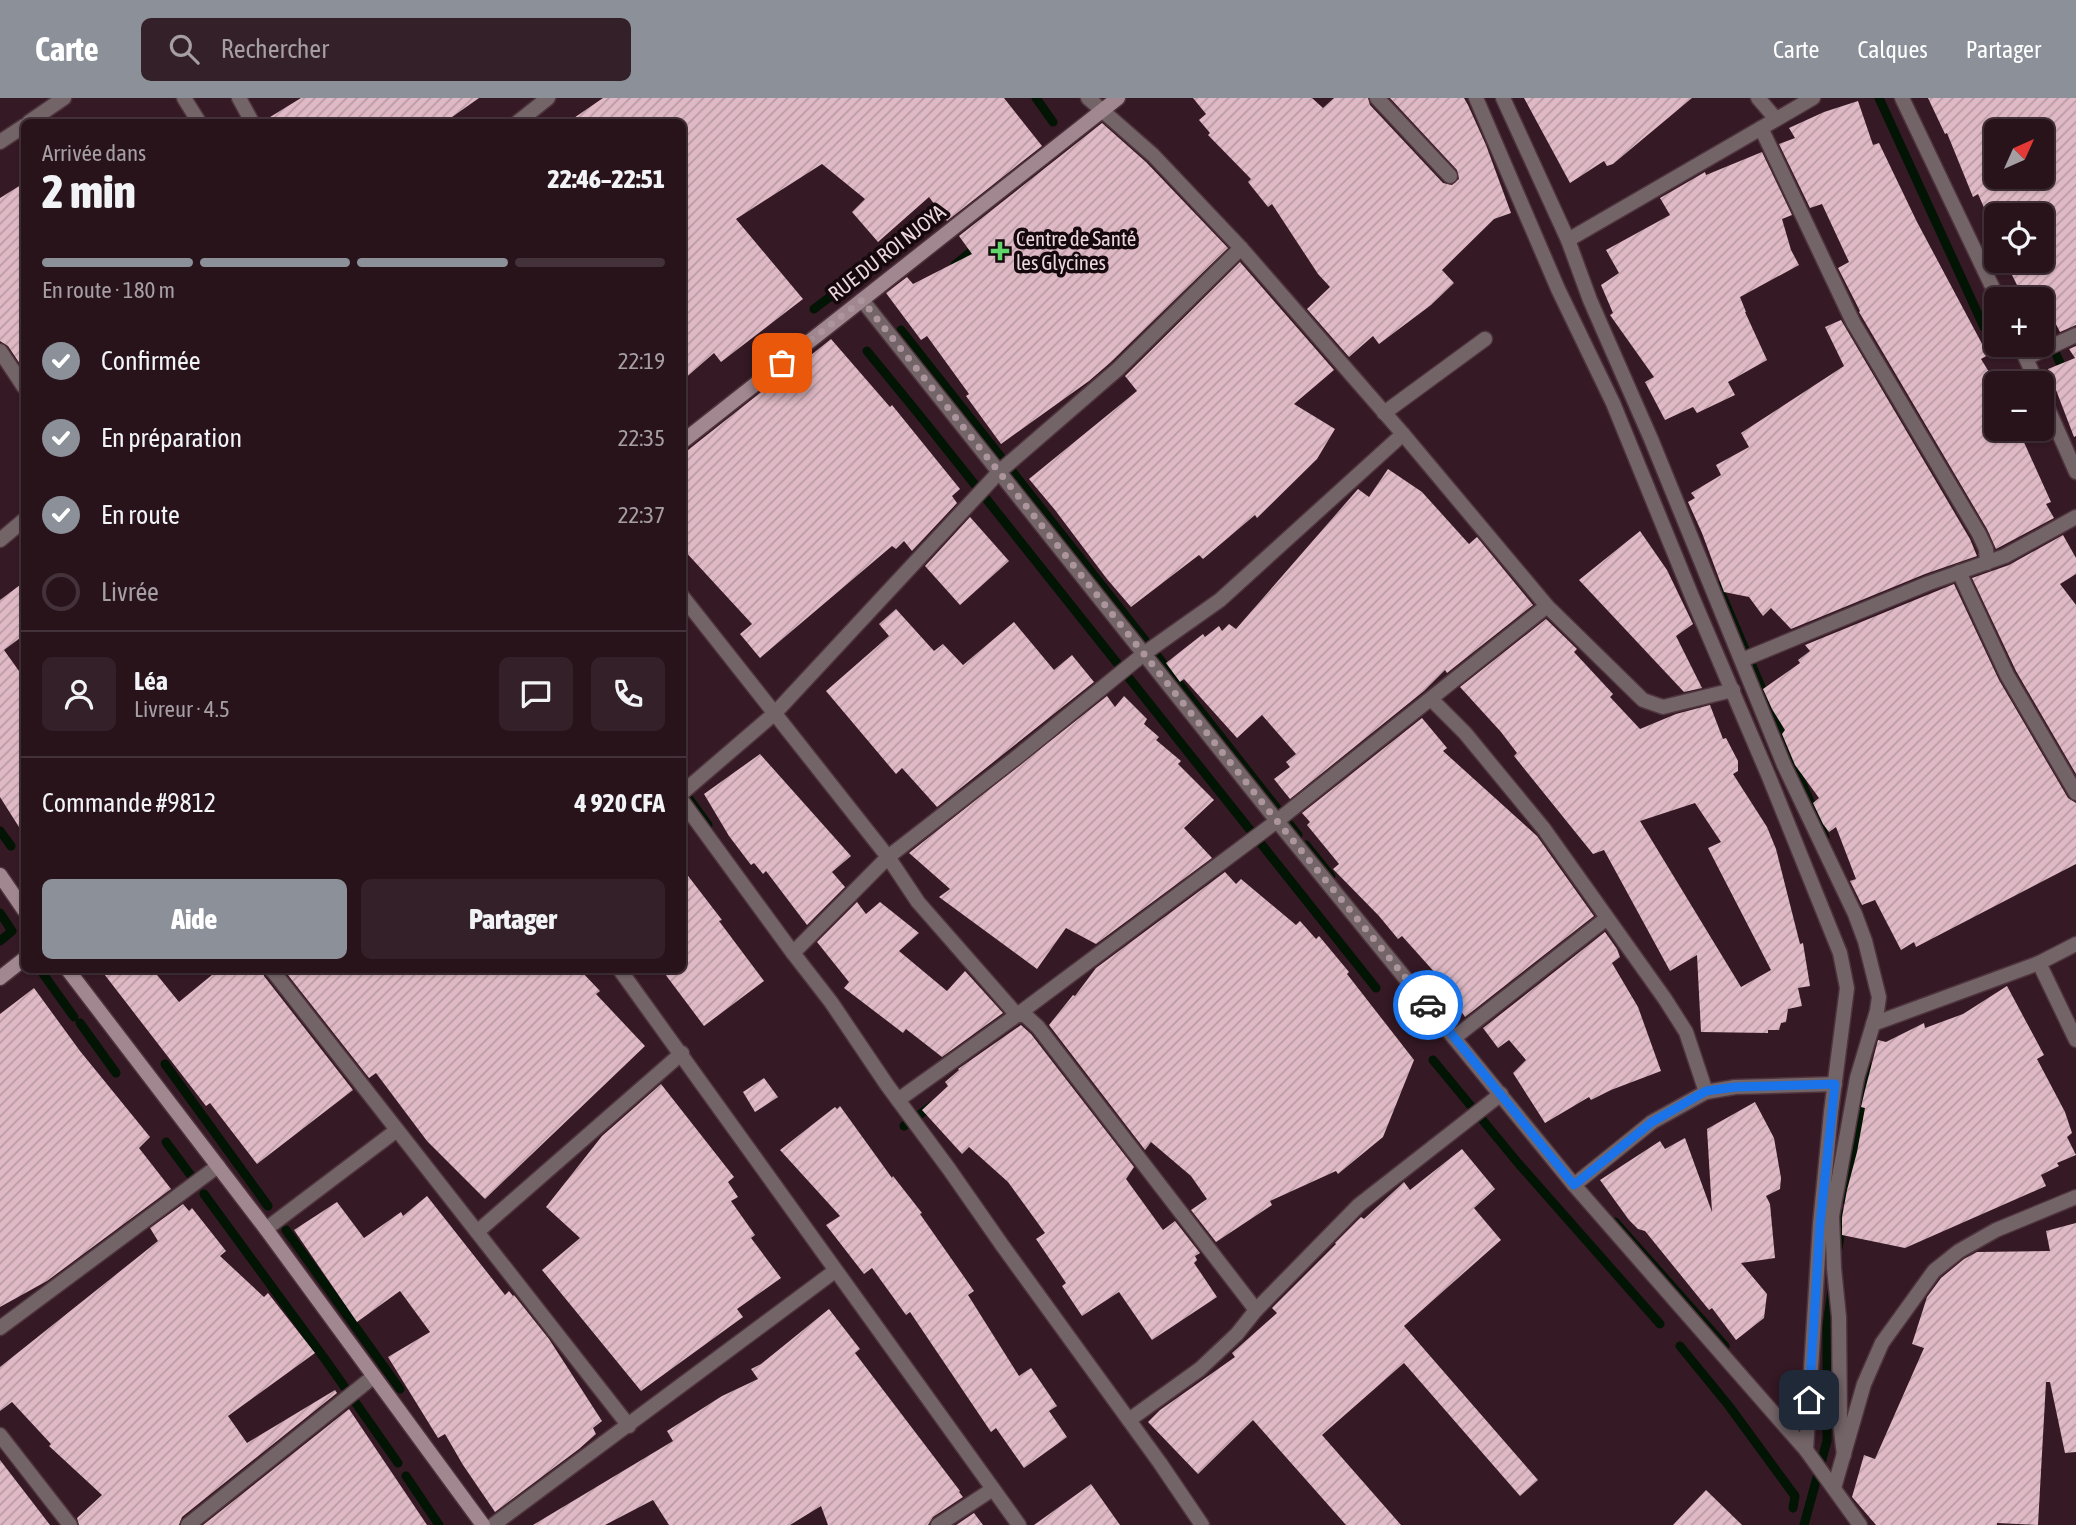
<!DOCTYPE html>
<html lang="fr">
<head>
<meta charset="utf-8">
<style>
  :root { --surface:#28131b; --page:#342028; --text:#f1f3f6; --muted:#a59ea3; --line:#44323a; --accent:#8c9099 }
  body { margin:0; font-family:"Asap Condensed",sans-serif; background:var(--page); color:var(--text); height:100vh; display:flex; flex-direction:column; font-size:26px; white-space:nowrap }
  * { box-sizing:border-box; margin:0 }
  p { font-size:23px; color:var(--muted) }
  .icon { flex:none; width:38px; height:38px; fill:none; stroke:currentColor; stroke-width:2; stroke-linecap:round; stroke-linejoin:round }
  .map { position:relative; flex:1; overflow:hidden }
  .panel { position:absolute; left:21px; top:21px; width:665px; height:854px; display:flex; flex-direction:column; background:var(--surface); border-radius:10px; box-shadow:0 2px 5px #0004,0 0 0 2px var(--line) }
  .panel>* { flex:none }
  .needle { width:46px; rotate:45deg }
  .tools { position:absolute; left:1984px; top:21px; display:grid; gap:14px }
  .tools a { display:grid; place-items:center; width:70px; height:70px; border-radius:10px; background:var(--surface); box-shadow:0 2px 5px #0004,0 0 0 2px var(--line); font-size:35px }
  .pin { position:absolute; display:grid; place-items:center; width:60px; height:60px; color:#fff; margin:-30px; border-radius:14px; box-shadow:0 4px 10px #0006 }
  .courier { position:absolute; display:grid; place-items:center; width:70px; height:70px; margin:-35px; border:5px solid #1a73e8; border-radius:50%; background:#fff; color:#222; box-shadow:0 2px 9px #0007 }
  .overview em { font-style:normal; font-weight:800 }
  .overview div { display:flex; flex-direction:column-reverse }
  .overview { display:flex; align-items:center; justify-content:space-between; height:119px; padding:0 21px }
  h1 { font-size:46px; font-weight:800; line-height:52px }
  .bar { display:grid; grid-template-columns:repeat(4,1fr); gap:10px 7px; align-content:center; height:84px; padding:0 21px }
  .bar i { height:9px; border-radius:5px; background:var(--line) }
  .bar .on { background:var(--accent) }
  .bar p { grid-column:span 4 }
  .line { display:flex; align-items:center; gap:18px; padding:0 21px; border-top:2px solid var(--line) }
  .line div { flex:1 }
  .round { display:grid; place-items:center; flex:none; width:74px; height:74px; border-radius:10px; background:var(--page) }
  ol { padding:0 21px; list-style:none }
  li { display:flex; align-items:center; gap:21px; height:77px }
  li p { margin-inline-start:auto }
  li .icon { padding:7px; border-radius:50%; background:var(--accent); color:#fff; stroke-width:4 }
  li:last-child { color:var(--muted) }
  li i { width:38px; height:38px; border:4px solid var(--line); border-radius:50% }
  .action { display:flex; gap:14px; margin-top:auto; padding:14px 21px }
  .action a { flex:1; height:80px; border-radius:10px; background:var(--accent); color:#fff; font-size:28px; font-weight:800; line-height:80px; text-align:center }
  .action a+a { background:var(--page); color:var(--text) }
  header { display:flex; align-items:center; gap:42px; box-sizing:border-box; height:98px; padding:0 35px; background:var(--accent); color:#fff }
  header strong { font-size:33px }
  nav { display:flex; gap:38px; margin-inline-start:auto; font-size:24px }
  .search { width:490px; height:63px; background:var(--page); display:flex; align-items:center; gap:18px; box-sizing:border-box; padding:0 24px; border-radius:10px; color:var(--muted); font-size:26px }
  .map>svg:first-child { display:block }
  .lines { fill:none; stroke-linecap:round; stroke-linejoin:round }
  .stream { stroke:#021403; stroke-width:9 }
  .building { fill:url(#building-hatch); fill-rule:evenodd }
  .street-casing { stroke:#4f343e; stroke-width:17 }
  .secondary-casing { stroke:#4f343e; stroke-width:17 }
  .street { stroke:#736468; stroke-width:14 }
  .secondary { stroke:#a18890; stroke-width:14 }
  .done { stroke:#ac959d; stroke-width:7; stroke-dasharray:0 12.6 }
  .route { stroke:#1a73e8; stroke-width:9 }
  .poi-dot { fill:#60d56a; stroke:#15090d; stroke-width:2.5 }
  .labels { text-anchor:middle; stroke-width:7; stroke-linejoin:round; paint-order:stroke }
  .poi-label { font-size:21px; fill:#ecd8de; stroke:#15090d; text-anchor:start }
  .street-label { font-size:21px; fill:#ecd8de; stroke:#15090d }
</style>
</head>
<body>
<header>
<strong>Carte</strong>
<div class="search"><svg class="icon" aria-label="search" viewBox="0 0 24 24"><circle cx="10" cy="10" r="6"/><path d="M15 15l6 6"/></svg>Rechercher</div>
<nav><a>Carte</a><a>Calques</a><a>Partager</a></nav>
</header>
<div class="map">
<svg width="2076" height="1427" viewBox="0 0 2076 1427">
  <defs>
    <pattern id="building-hatch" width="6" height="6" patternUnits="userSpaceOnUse" patternTransform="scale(1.75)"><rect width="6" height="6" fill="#dfb9c5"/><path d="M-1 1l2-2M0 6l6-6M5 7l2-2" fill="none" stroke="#b99ba4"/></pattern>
  </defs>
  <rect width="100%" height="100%" fill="#351924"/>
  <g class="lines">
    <g class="stream">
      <polyline points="1036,0 1053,24"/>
      <polyline points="1879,0 1984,229"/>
      <polyline points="955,167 973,152"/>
      <polyline points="814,211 898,147"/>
      <polyline points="2042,224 2064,274"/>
      <polyline points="901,232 1298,737"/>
      <polyline points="867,253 921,319 1376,890"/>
      <polyline points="1718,488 1825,739"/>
      <polyline points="682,691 708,727"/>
      <polyline points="0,733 11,748"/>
      <polyline points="1306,747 1331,778"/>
      <polyline points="0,815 12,833 0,843"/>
      <polyline points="41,873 74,919"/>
      <polyline points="80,925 116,975"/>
      <polyline points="1433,962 1518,1065 1660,1226"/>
      <polyline points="165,966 268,1108"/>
      <polyline points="904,1028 933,1007"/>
      <polyline points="166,1044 195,1083"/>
      <polyline points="204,1096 327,1264 398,1365"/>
      <polyline points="1846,1102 1867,967"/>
      <polyline points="1615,1124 1725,1248"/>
      <polyline points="286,1132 400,1291"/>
      <polyline points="1838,1150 1844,1115"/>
      <polyline points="1680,1248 1729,1308 1795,1398 1793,1410"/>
      <polyline points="406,1378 439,1427"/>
      <polyline points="1804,1427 1827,1343 1827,1228 1832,1192"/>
    </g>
  </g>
  <g class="building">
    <polygon points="301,0 479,0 445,24 262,24"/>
    <polygon points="603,0 1004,0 1042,48 947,123 929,99 878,144 852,114 865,101 822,66 736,121 803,201 721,264 714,255 682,283 682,24 568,24"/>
    <polygon points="1193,0 1312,0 1323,10 1334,0 1368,0 1370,7 1443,85 1452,87 1459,81 1457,72 1390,0 1464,0 1468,7 1486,47 1511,115 1494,121 1442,172 1454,185 1431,207 1379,246 1373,238 1349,259 1307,211 1330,189 1318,176 1272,106 1268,109 1248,84 1251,81 1208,37 1210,35 1199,22 1206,16"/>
    <polygon points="1524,0 1692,0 1613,66 1607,68 1604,63 1570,85"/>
    <path d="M 1928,0 L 2076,0 L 2076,227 L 2060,234 L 2046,207 L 2042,209 L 2042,201 L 2024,201 L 2008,169 L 2007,163 L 2042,163 L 2042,117 L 1997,117 L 1997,139 L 1978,96 L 1973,99 L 1947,35 L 1945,36 ZM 1997,33 L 2042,33 L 2042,79 L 1997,79 Z"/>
    <polygon points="1858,3 1873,47 1879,45 1917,124 1988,257 1981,261 1997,287 1997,331 2018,331 2051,404 2046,406 2054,420 1996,451 1987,431 1862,219 1859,214 1860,213 1838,170 1849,164 1822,106 1810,110 1779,46 1795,40 1789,30 1824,14"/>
    <polygon points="1102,25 1146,64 1228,150 1111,264 1089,283 1001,346 966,298 969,296 927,238 921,242 886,195 907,179 913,186 972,156 959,138"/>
    <polygon points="1762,54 1792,117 1782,121 1791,152 1799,167 1740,199 1746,214 1745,214 1767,262 1728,284 1735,297 1697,315 1693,309 1665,322 1645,284 1654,279 1610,217 1613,215 1601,187 1619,175 1606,152 1670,117 1660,100 1705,74 1706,77"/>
    <polygon points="24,85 24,272 8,248 0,243 0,100"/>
    <polygon points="1240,164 1334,272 1294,306 1335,331 1317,361 1257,420 1255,417 1203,461 1199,457 1131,509 1107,481 1055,412 1029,381 1137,293 1125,278"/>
    <polygon points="1841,222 1970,441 1977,458 1925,476 1791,531 1771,510 1763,518 1749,499 1724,494 1702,435 1688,404 1695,400 1691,395 1721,377 1716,367 1749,349 1741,335 1844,268 1825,229"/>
    <polygon points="831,241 890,309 892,307 960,391 952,398 957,405 912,453 904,443 896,451 892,448 760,560 740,536 752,526 682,450 682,354 688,352 770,287 771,289"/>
    <polygon points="2076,248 2076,338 2074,339 2048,271 2075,260 2069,251"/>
    <polygon points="1388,371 1422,394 1469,446 1477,439 1533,507 1447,575 1445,572 1424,593 1290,701 1274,681 1290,669 1286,664 1296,656 1262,617 1237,640 1184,581 1180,584 1166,565 1203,536 1205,539 1219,528 1222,533 1229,526 1236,531 1358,391 1369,399"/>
    <polygon points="970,419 1009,463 960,507 925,468"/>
    <polygon points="1640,433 1667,472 1693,526 1676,538 1702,590 1684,594 1579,482"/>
    <polygon points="2063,437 2076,460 2076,476 2060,486 2076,507 2076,676 2016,573 1972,480 2009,467"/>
    <polygon points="24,484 24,537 4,552 24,580 24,737 0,699 0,502"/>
    <polygon points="1954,486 1999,582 2068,700 2076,705 2076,766 1916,849 1914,844 1901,852 1875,802 1862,807 1850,783 1856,781 1836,729 1829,734 1823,726 1813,705 1819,700 1795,667 1782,636 1785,632 1772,611 1763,591 1800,565 1798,562 1810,553 1805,547"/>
    <polygon points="896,511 934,553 943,546 963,567 1014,524 1054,572 1072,557 1094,584 937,709 902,670 896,676 826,593 889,538 879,526"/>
    <path d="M 1546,521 L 1577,551 L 1574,554 L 1613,596 L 1610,599 L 1640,631 L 1676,616 L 1710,607 L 1723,641 L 1726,640 L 1738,663 L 1738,673 L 1733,676 L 1767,729 L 1776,751 L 1800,846 L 1803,845 L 1810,888 L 1798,890 L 1802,908 L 1788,911 L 1786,924 L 1781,925 L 1779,932 L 1768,932 L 1768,935 L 1701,934 L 1697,857 L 1670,873 L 1604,752 L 1593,756 L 1514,658 L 1517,655 L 1501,634 L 1460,589 ZM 1695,705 L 1721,744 L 1708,750 L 1771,872 L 1741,889 L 1640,723 Z"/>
    <polygon points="1107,598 1115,609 1124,598 1147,621 1144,626 1159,639 1156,642 1181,663 1178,666 1214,702 1184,730 1212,760 1096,846 1066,830 1037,871 939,799 950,791 909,755"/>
    <polygon points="1422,620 1447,650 1443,653 1537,738 1594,818 1465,919 1459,910 1463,906 1402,838 1398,841 1379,818 1333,771 1339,766 1307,727 1310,724 1302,715"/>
    <polygon points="760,656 851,758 832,774 845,789 807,827 766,773 763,776 754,765 751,767 729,738 704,696"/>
    <polygon points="682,770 722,822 719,823 764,883 704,928 662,872 682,872"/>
    <polygon points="1225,774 1236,786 1241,781 1296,827 1300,823 1316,841 1319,838 1349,874 1347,876 1414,962 1383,1039 1338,1076 1336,1073 1270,1103 1272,1107 1216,1144 1191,1112 1207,1101 1191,1078 1151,1044 1145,1052 1049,927 1073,897 1075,898 1096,870"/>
    <polygon points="857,804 866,816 880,804 919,835 899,853 947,893 965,873 1003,915 942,959 906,931 903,935 844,890 849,884 817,844"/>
    <polygon points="1605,834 1617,851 1620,859 1612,865 1638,909 1661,973 1611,992 1591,1002 1589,999 1545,1025 1513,975 1526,962 1509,942 1498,950 1483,930"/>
    <polygon points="101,872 153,872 179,904 218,872 263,872 264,878 353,992 257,1066 210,1005 206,1008"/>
    <polygon points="284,872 580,872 600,893 596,896 645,948 485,1101 427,1043 376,975 369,980"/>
    <polygon points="2007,888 2044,957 2037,961 2065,1014 2072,1035 2067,1039 2076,1057 2057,1065 2059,1068 2041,1077 2046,1088 1905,1150 1842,1137 1842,1119 1847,1092 1857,1054 1865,1010 1861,1009 1865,992 1878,942 1886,944 1924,925 1925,930 1963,916"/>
    <polygon points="34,890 80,953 150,1039 139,1050 171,1091 47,1183 0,1209 0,916"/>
    <polygon points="1021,927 1031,936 1134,1069 1126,1081 1163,1132 1175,1123 1200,1155 1195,1158 1197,1162 1194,1165 1217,1199 1152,1242 1119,1194 1082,1218 1062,1188 1066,1185 1036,1141 1045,1135 1008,1084 969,1049 962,1056 922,1012 948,988 945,984 959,972 958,971"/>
    <polygon points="764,980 778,999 755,1014 743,994"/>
    <polygon points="661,986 734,1079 728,1084 738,1099 731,1103 755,1137 751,1140 781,1180 737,1211 743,1219 641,1293 542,1172 580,1140 546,1109 602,1038"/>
    <polygon points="1755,1004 1774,1040 1781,1080 1780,1091 1766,1098 1770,1106 1775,1160 1741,1165 1767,1196 1764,1220 1736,1242 1712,1210 1709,1212 1645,1133 1638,1131 1629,1122 1600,1082 1660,1043 1665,1051 1685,1040 1712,1114 1707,1031"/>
    <polygon points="840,1008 892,1080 893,1078 922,1115 920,1116 974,1193 968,1197 1019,1278 1031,1270 1057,1308 1049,1313 1067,1339 1024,1370 996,1330 991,1334 910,1214 906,1217 872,1170 864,1176 826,1127 840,1118 780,1052 835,1009 837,1011"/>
    <polygon points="1462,1051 1495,1091 1474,1110 1501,1142 1404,1228 1538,1382 1520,1398 1404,1265 1322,1337 1401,1427 1346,1427 1253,1322 1198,1376 1148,1324 1160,1312 1235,1259 1232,1255 1277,1215 1272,1210 1336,1146 1335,1145 1361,1119 1364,1121 1404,1084 1410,1092"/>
    <polygon points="427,1098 505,1197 509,1193 513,1198 514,1197 549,1241 602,1323 593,1330 596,1336 579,1351 495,1414 463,1367 445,1336 438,1340 388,1259 430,1234 400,1193 357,1224 294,1132 337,1104 364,1140 401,1114 403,1118"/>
    <polygon points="183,1106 189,1113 192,1110 226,1153 220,1158 264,1199 268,1195 315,1255 228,1318 247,1345 335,1292 337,1295 182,1419 179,1427 79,1427 77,1420 102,1397 49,1348 51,1346 12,1304 0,1313 0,1269 158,1143 150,1130"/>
    <polygon points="2076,1125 2076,1354 2065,1355 2050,1284 2046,1284 2038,1427 1997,1425 1997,1427 1876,1427 1852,1399 1864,1357 1875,1361 1924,1250 1912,1246 1927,1199 1941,1180 1964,1161 1977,1154 2050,1153 2046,1133"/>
    <polygon points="829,1211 860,1251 855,1255 960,1393 959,1394 963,1399 933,1419 928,1427 828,1427 821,1408 790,1427 669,1427 653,1402 605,1427 533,1427 673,1343 667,1333 722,1298 758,1281 751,1271 761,1266"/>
    <polygon points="349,1311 427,1427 203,1427"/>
    <polygon points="0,1362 50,1427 0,1427"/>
    <polygon points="1091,1386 1120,1427 1034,1427"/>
    <polygon points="1706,1392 1742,1427 1673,1427"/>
    <polygon points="974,1415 983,1427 956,1427"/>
  </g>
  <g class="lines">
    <defs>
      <g id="street">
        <polyline points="184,0 199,24"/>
        <polyline points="239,0 252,24"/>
        <polyline points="1088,0 1153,57 1241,150 1403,336 1547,508 1643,602 1663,609 1733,592"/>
        <polyline points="1377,0 1450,78"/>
        <polyline points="1476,0 1558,191 1613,305 1693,501 1769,679 1840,855 1847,890 1831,1014 1820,1126 1806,1352"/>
        <polyline points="1503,0 1568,142 1590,202 1651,341 1784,667 1855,816 1865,843 1879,899 1877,913 1857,980 1832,1118 1834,1170 1839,1219 1840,1324 1844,1357"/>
        <polyline points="1758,0 1776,21"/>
        <polyline points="1902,0 1998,201"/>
        <polyline points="29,24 64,0"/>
        <polyline points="518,24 548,0"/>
        <polyline points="1761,30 1853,224 1979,436 1986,451 1987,465"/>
        <polyline points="0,44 24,28"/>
        <polyline points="1568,142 1813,0"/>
        <polyline points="862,202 1277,723 1574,1087 1806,1352 1860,1427"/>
        <polyline points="2020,247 2037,285"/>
        <polyline points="0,253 24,289"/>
        <polyline points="2026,260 2076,237"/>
        <polyline points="2042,297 2076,374"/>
        <polyline points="1384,315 1485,241"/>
        <polyline points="0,442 24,422"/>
        <polyline points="1959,474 2007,577 2076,695"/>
        <polyline points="682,498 888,759 918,804 1017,917 1025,917 1038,929 1256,1212 1237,1236 1200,1271 1129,1322"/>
        <polyline points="1742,562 1929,485 2005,458 2076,419"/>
        <polyline points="1431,601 1465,635 1544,731 1665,901 1686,934 1706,994"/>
        <polyline points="682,695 775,615 1000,373 1118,271 1241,150"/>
        <polyline points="682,703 793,855 831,904 887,987 949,1071 1002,1147 1160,1365 1202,1427"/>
        <polyline points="793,855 888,759 1017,659 1145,555 1220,502 1403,336"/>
        <polyline points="2039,865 2076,942"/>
        <polyline points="272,872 629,1328"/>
        <polyline points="620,872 1019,1427"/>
        <polyline points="1873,926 2039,865 2076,846"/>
        <polyline points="1454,940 1607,820"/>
        <polyline points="898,1002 1017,917 1277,723 1547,508"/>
        <polyline points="1574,1087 1652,1024 1706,994 1735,989 1835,986"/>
        <polyline points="266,1131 397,1032"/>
        <polyline points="477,1134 682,955"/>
        <polyline points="1256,1212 1359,1107 1501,996"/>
        <polyline points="0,1230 218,1068"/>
        <polyline points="0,1337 70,1427"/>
        <polyline points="1834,1390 1864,1286 1882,1245 1934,1173 1959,1153 1996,1132 2076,1099"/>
        <polyline points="188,1427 373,1279"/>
        <polyline points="493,1427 835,1173"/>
        <polyline points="938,1427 993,1391"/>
      </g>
      <g id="secondary">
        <polyline points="682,344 1118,0"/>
        <polyline points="0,777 24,812"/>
        <polyline points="68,872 266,1131 483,1427"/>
        <polyline points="0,880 24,861"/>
      </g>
    </defs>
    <use href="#street" class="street-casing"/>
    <use href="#secondary" class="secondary-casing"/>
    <use href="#street" class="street"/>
    <use href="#secondary" class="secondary"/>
  </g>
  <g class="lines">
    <polyline class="done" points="782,265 862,202 1277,723 1428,907"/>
    <polyline class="route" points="1428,907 1574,1087 1652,1024 1706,993 1735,989 1835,986 1820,1126 1809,1302"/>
  </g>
  <path class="poi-dot" d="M996.5 142.5h7v7h7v7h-7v7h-7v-7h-7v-7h7z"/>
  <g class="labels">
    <g class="poi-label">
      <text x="1016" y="148">Centre de Santé<tspan x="1016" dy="24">les Glycines</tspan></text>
    </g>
    <g class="street-label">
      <text transform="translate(887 155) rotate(-38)" y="7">RUE DU ROI NJOYA</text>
    </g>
  </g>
</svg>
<div class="tools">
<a><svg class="needle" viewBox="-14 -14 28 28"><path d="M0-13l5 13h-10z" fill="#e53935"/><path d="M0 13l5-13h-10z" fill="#a59ea3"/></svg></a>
<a><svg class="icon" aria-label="locate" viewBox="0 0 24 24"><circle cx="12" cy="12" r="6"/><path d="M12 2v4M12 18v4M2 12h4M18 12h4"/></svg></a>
<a>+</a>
<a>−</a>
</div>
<div class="pin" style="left:782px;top:265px;background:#ea580c"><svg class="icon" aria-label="bag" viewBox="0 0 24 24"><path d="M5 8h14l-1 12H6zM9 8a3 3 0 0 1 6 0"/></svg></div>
<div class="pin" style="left:1809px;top:1302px;background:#1f2937"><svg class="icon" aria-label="home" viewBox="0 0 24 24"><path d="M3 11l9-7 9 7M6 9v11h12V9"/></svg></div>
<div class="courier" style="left:1428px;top:907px"><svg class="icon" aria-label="car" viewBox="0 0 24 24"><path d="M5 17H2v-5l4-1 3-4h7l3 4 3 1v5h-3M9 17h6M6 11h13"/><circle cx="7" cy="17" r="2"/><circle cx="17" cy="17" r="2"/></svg></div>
<section class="panel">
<div class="overview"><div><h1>2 min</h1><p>Arrivée dans</p></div><em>22:46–22:51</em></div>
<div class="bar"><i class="on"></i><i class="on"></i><i class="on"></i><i></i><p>En route · 180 m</p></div>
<ol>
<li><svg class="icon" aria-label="check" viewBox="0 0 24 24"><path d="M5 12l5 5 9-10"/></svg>Confirmée<p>22:19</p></li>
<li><svg class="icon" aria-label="check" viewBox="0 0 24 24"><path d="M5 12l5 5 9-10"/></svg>En préparation<p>22:35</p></li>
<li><svg class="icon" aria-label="check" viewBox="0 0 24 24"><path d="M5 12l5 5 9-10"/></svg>En route<p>22:37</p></li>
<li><i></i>Livrée</li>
</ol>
<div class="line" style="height:126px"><a class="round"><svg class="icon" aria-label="person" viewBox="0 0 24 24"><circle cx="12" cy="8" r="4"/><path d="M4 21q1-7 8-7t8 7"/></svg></a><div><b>Léa</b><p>Livreur · 4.5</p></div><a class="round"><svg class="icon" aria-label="chat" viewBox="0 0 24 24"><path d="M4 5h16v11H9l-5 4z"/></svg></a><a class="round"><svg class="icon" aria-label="phone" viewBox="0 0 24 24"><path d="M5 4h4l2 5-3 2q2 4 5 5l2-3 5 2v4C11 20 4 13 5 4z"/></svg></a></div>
<div class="line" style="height:91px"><div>Commande #9812</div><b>4 920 CFA</b></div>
<div class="action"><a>Aide</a><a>Partager</a></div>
</section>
</div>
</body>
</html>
